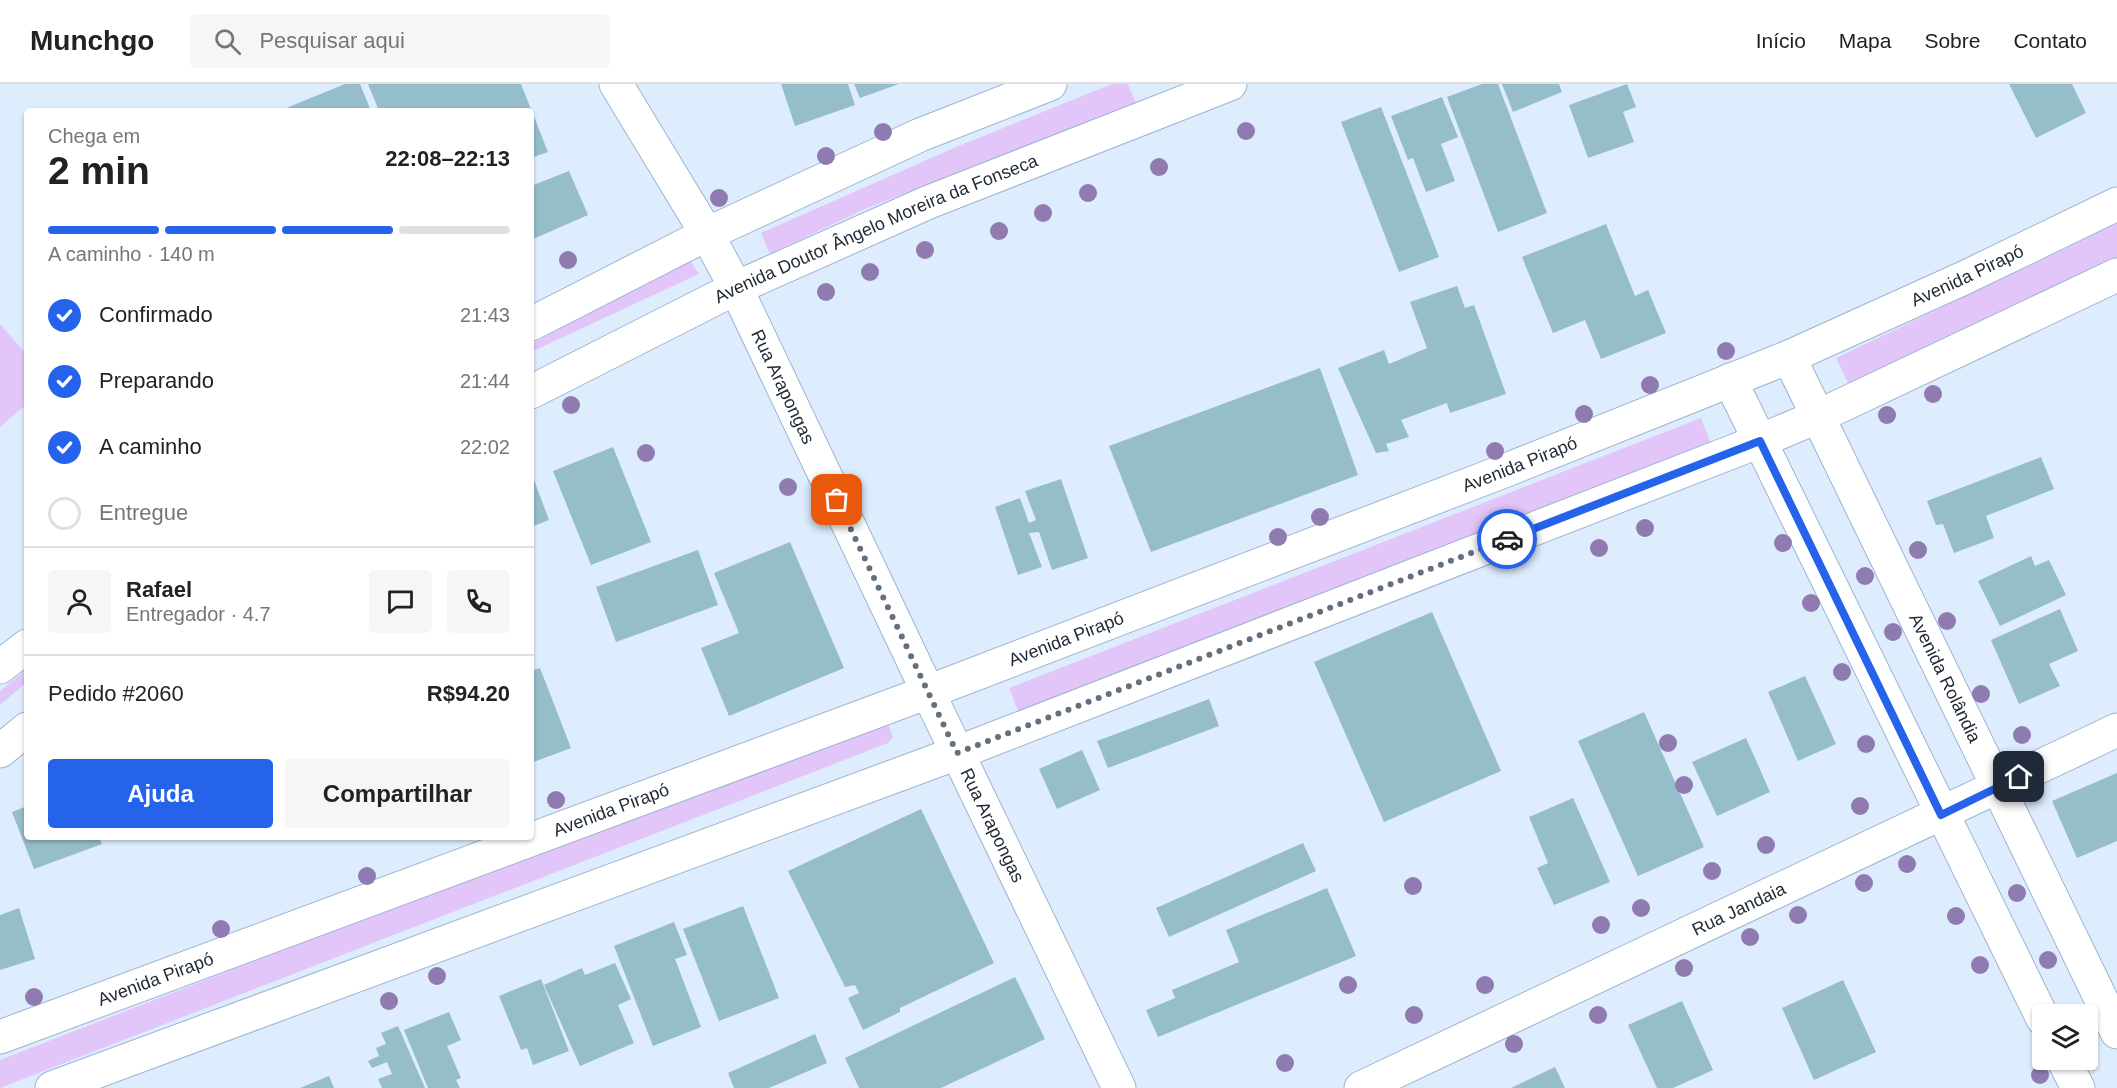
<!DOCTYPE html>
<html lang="pt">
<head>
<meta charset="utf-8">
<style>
  :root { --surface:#fff; --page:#f6f6f6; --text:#222; --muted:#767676; --line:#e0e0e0; --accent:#2563eb }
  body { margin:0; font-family:Helvetica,sans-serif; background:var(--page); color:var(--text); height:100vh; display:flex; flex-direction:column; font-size:22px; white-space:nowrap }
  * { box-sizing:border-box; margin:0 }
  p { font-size:20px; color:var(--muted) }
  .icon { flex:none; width:33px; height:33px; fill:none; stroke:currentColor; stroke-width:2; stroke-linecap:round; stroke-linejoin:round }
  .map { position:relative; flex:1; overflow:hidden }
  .drawer { position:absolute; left:24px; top:24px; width:510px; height:732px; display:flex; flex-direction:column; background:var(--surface); border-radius:6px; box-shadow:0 2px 4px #0004 }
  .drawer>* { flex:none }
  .controls { position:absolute; left:2032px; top:920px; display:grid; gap:12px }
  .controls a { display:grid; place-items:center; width:66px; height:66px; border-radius:6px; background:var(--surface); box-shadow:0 2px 4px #0004; font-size:30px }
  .pin { position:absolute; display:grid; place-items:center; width:51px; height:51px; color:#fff; margin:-26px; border-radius:12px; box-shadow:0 3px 9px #0006 }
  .courier { position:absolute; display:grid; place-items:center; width:60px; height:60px; margin:-30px; border:4px solid #2563eb; border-radius:50%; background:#fff; color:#222; box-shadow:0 2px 8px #0007 }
  .head em { font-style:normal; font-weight:700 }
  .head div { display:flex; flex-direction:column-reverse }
  .head { display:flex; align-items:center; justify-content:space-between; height:102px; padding:0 24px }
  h1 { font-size:39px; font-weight:700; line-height:45px }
  .bar { display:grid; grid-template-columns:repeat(4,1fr); gap:9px 6px; align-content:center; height:72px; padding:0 24px }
  .bar i { height:8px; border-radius:4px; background:var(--line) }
  .bar .on { background:var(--accent) }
  .bar p { grid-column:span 4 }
  .line { display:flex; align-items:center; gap:15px; padding:0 24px; border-top:2px solid var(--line) }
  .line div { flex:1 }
  .round { display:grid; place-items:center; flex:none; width:63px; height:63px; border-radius:6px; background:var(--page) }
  ol { padding:0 24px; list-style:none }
  li { display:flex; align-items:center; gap:18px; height:66px }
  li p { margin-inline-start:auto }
  li .icon { padding:6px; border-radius:50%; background:var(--accent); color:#fff; stroke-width:4 }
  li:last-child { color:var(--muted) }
  li i { width:33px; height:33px; border:3px solid var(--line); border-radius:50% }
  .button { display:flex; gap:12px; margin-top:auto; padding:12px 24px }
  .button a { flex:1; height:69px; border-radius:6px; background:var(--accent); color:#fff; font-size:24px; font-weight:700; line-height:69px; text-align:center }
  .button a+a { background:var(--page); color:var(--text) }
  header { display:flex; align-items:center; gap:36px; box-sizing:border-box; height:84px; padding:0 30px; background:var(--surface); border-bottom:2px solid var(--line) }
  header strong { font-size:28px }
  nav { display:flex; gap:33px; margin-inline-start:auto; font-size:21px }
  .search { width:420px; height:54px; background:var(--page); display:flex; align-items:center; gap:15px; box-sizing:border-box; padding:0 21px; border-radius:6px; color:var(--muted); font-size:22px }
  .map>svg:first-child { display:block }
  .green { fill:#e2c6fa }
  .building { fill:#96bdca }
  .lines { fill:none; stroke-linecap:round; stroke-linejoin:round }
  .street-casing { stroke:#9cb4ce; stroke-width:35 }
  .secondary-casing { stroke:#9cb4ce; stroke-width:35 }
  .street { stroke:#fff; stroke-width:33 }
  .secondary { stroke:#fff; stroke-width:33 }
  .tree { fill:#907bb1 }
  .done { stroke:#64707c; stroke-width:6; stroke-dasharray:0 10.8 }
  .route { stroke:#2563eb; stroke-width:8 }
  .labels { text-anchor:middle; stroke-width:4.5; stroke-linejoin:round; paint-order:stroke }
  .street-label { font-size:18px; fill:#222c36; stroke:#fff }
</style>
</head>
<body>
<header>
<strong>Munchgo</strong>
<div class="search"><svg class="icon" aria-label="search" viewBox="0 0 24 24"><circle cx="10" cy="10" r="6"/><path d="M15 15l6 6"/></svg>Pesquisar aqui</div>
<nav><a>Início</a><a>Mapa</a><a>Sobre</a><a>Contato</a></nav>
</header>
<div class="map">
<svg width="2117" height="1004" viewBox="0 0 2117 1004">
  <rect width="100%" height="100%" fill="#deedfe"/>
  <g class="green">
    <polygon points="1112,0 1128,0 1136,19 865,125 770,170 761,149 956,63"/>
    <polygon points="2117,140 2117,176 1850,303 1836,274"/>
    <polygon points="690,176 699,190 531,268 531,260"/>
    <polygon points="0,240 27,271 27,320 0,343"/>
    <polygon points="1701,334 1711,360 1019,629 1009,604"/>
    <polygon points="27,585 27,598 0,621 0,607"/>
    <polygon points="882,637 889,642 893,653 888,659 0,1004 0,976 575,752"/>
  </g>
  <g class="building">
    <polygon points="345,0 360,0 371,27 279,27"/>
    <polygon points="368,0 521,0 548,68 531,74 531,27 379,27"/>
    <polygon points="781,0 848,0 855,21 795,42"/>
    <polygon points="854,0 899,0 860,14"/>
    <polygon points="1482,0 1498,0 1547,129 1498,148 1447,13"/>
    <polygon points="1502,0 1559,0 1562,8 1513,28"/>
    <polygon points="1627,0 1636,23 1623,28 1634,58 1588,74 1569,21"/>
    <polygon points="2009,0 2072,0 2086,29 2036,54"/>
    <polygon points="1442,13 1458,53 1441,60 1455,97 1426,108 1413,74 1408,76 1391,32"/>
    <polygon points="1381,23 1439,173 1399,188 1341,38"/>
    <polygon points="569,87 588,131 531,156 531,102"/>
    <polygon points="1606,140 1635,212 1648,206 1666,249 1601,275 1585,236 1553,249 1522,173"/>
    <polygon points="1457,202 1465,224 1474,221 1506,310 1450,329 1447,319 1401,336 1409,353 1386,360 1389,367 1376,369 1338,284 1384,266 1389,280 1427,264 1410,218"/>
    <polygon points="1320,284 1358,391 1151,468 1109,362"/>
    <polygon points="613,363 651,458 591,481 553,387"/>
    <polygon points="2041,373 2054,405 1986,432 1994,454 1954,469 1943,440 1936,441 1927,417"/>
    <polygon points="531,388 549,436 531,443"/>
    <polygon points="1061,395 1088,474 1052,486 1039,448 1029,449 1042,483 1018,491 995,423 1020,414 1029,439 1036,436 1025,407"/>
    <polygon points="790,458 844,584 729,632 701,564 739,549 714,489"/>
    <polygon points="698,466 718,521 616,558 596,503"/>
    <polygon points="2031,472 2035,482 2049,476 2066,511 2000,542 1978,497"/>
    <polygon points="2060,525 2078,567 2049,580 2060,602 2019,620 1991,556"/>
    <polygon points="1432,528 1501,687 1384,738 1314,578"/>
    <polygon points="540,584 571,664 531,679 531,587"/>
    <polygon points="1805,592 1836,660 1798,677 1768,608"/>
    <polygon points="1209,615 1219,642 1108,684 1097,657"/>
    <polygon points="1644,628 1704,763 1638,792 1578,657"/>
    <polygon points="1746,654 1770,708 1717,732 1692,678"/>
    <polygon points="1082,666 1100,706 1057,725 1039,685"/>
    <polygon points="2117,689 2117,757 2077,774 2052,717"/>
    <polygon points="1573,714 1610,798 1554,821 1537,784 1548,779 1529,733"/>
    <polygon points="27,722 27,753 99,753 102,760 34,785 12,728"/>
    <polygon points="921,725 994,879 900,924 900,928 863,946 848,914 859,909 855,901 845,903 788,787"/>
    <polygon points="1303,759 1316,787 1169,853 1156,824"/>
    <polygon points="1327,804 1356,872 1158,953 1146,926 1175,914 1172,906 1239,878 1226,846"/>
    <polygon points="743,822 779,914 719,937 683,845"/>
    <polygon points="19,824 35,875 0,886 0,831"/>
    <polygon points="674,838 687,871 675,875 701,943 653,962 614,862"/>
    <polygon points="615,879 631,915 618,921 634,959 580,982 544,901 582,884 585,891"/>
    <polygon points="1015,893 1045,955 941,1004 859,1004 845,974"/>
    <polygon points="541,895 569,967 533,981 527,964 521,966 499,912"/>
    <polygon points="1843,896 1876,968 1814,996 1782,924"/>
    <polygon points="1682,917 1713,986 1673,1004 1657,1004 1628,941"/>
    <polygon points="449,928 461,956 447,962 461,994 456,996 460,1004 428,1004 404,946"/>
    <polygon points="398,942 425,1004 382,1004 378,995 392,990 387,978 372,984 368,977 379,972 376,964 386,960 381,949"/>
    <polygon points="815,950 827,979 769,1004 734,1004 728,989"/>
    <polygon points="1555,983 1565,1004 1511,1004"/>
    <polygon points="329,992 334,1004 300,1004"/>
  </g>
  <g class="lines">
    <defs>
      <g id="street">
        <path id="s1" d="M 616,0 L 707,150 L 736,204 L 928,608"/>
        <path id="s2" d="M 1361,1004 L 2117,646"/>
      </g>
      <g id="secondary">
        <polyline points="531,240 707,150 920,51 1050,0"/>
        <path id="s3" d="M 1789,273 L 2117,948"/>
        <polyline points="1730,296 2043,935"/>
        <path id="s4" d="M 531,308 L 736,204 L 929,118 L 1230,0"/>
        <polyline points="0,583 27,562"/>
        <path id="s5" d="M 928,608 L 1119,1004"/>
        <polyline points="0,667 27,645"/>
        <path id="s6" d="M 0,953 L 928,608 L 1504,387 L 1789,273 L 1966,193 L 2117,120"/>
        <polyline points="2063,975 2078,1004"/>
        <polyline points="52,1004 957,669 1760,357 1819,332 2117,191"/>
      </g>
    </defs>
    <use href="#street" class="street-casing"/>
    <use href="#secondary" class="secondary-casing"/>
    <use href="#street" class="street"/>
    <use href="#secondary" class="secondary"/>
  </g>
  <g class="tree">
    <circle cx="1246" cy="47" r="9"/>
    <circle cx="883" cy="48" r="9"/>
    <circle cx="826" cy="72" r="9"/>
    <circle cx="1159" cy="83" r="9"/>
    <circle cx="1088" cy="109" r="9"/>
    <circle cx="719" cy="114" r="9"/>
    <circle cx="1043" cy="129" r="9"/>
    <circle cx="999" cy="147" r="9"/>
    <circle cx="925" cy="166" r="9"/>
    <circle cx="568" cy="176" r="9"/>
    <circle cx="870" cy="188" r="9"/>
    <circle cx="826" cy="208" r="9"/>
    <circle cx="1726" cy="267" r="9"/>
    <circle cx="1650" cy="301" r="9"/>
    <circle cx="1933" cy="310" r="9"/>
    <circle cx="571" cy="321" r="9"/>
    <circle cx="1584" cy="330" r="9"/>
    <circle cx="1887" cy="331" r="9"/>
    <circle cx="1495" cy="367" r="9"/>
    <circle cx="646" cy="369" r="9"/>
    <circle cx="788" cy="403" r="9"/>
    <circle cx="1320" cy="433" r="9"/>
    <circle cx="1645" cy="444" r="9"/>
    <circle cx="1278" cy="453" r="9"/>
    <circle cx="1783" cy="459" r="9"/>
    <circle cx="1599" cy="464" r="9"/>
    <circle cx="1918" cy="466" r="9"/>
    <circle cx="1865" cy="492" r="9"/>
    <circle cx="1811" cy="519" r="9"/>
    <circle cx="1947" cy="537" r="9"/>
    <circle cx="1893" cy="548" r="9"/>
    <circle cx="1842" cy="588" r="9"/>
    <circle cx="1981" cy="610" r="9"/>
    <circle cx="2022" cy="651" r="9"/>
    <circle cx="1668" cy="659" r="9"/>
    <circle cx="1866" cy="660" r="9"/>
    <circle cx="1684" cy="701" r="9"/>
    <circle cx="556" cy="716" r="9"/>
    <circle cx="1860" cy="722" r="9"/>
    <circle cx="1766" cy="761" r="9"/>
    <circle cx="1907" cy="780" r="9"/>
    <circle cx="1712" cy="787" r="9"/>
    <circle cx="367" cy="792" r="9"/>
    <circle cx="1864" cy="799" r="9"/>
    <circle cx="1413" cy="802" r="9"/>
    <circle cx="2017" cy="809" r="9"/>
    <circle cx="1641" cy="824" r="9"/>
    <circle cx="1798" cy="831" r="9"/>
    <circle cx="1956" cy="832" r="9"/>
    <circle cx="1601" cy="841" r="9"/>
    <circle cx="221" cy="845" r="9"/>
    <circle cx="1750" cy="853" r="9"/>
    <circle cx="2048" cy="876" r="9"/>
    <circle cx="1980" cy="881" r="9"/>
    <circle cx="1684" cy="884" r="9"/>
    <circle cx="437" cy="892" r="9"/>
    <circle cx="1348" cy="901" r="9"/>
    <circle cx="1485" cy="901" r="9"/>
    <circle cx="34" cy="913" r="9"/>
    <circle cx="389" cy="917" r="9"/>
    <circle cx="1414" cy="931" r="9"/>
    <circle cx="1598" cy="931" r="9"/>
    <circle cx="1514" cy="960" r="9"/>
    <circle cx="1285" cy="979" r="9"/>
    <circle cx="2040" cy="991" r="9"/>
  </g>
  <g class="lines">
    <polyline class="done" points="837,416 957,669 1507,455"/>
    <polyline class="route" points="1507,455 1760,357 1941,731 2019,693"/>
  </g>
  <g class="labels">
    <g class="street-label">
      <text dy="6" stroke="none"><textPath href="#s4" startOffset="382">Avenida Doutor Ângelo Moreira da Fonseca</textPath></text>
      <text dy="6" stroke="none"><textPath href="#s6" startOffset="2110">Avenida Pirapó</textPath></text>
      <text dy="6" stroke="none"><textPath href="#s1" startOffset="346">Rua Arapongas</textPath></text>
      <text dy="6" stroke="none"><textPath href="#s6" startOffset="1624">Avenida Pirapó</textPath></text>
      <text dy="6" stroke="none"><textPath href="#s6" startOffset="1138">Avenida Pirapó</textPath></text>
      <text dy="6" stroke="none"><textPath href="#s3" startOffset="357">Avenida Rolândia</textPath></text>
      <text dy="6" stroke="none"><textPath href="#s6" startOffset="652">Avenida Pirapó</textPath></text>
      <text dy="6" stroke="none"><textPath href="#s5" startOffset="148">Rua Arapongas</textPath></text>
      <text dy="6" stroke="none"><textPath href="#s2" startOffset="418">Rua Jandaia</textPath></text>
      <text dy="6" stroke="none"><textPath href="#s6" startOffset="166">Avenida Pirapó</textPath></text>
    </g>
  </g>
</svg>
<div class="controls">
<a><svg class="icon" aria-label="layers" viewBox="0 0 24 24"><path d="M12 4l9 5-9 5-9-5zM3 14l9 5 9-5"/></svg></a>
</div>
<div class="pin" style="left:837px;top:416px;background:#ea580c"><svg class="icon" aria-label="bag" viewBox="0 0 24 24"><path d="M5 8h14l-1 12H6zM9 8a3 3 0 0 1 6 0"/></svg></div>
<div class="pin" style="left:2019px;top:693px;background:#1f2937"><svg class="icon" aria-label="home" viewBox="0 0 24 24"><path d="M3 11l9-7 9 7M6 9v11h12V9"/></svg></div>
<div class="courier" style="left:1507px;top:455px"><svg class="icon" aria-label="car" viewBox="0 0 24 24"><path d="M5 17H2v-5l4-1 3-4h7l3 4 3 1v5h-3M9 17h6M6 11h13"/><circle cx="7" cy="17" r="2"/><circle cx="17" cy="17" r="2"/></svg></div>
<section class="drawer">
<div class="head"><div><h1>2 min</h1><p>Chega em</p></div><em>22:08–22:13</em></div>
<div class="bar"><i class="on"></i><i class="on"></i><i class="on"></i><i></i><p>A caminho · 140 m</p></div>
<ol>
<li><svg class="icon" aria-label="check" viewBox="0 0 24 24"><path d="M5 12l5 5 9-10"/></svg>Confirmado<p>21:43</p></li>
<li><svg class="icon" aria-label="check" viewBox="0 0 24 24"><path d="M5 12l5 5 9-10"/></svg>Preparando<p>21:44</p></li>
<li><svg class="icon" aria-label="check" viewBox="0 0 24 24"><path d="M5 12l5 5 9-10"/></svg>A caminho<p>22:02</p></li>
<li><i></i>Entregue</li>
</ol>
<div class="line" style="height:108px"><a class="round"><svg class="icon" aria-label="person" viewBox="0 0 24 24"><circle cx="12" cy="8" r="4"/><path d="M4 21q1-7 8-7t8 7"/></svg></a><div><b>Rafael</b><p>Entregador · 4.7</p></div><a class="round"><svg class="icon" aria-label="chat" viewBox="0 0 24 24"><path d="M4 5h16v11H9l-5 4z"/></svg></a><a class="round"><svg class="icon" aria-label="phone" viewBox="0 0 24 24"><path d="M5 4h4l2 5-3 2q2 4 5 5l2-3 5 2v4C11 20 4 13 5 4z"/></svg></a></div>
<div class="line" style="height:78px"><div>Pedido #2060</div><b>R$94.20</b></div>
<div class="button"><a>Ajuda</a><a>Compartilhar</a></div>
</section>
</div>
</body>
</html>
